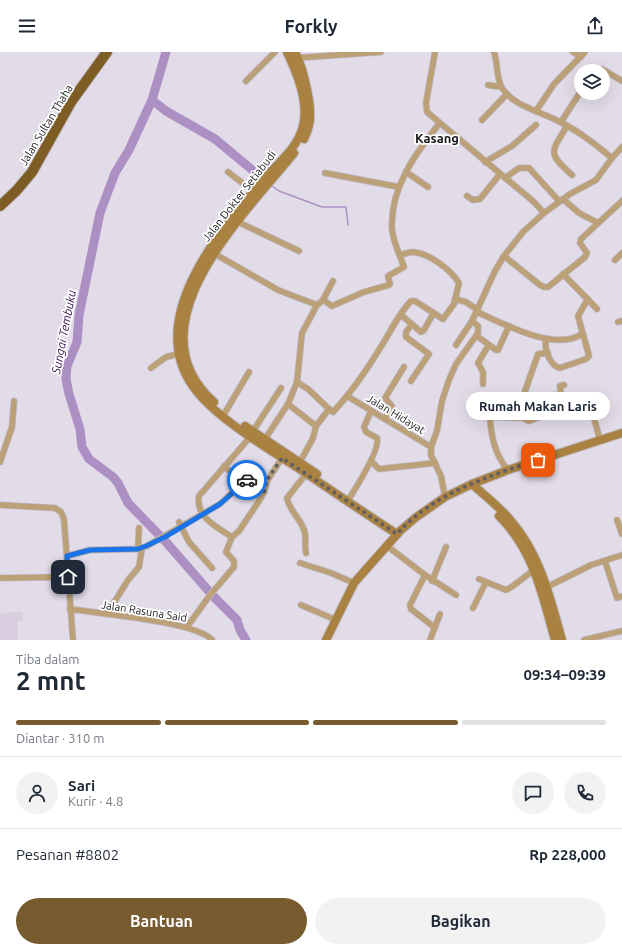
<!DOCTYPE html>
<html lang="id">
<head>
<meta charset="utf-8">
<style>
  :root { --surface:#fff; --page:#f2f2f3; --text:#1f2937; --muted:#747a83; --line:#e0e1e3; --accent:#775b2e }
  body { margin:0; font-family:Ubuntu,sans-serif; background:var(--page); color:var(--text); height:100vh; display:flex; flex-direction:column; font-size:15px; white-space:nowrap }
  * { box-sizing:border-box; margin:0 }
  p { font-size:13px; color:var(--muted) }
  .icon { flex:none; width:22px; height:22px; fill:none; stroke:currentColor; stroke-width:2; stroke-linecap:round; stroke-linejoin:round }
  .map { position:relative; height:588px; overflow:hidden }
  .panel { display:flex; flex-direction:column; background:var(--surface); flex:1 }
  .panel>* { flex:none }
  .fabs { position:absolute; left:574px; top:12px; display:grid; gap:8px }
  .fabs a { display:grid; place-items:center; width:36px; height:36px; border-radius:50%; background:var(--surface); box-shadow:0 4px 16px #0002; font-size:20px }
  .pin { position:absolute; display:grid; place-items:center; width:34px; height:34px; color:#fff; margin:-17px; border-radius:8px; box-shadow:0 2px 6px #0006 }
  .courier { position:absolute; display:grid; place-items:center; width:40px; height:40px; margin:-20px; border:3px solid #1a73e8; border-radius:50%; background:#fff; color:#222; box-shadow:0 1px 5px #0007 }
  .bubble { position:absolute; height:28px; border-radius:14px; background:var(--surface); box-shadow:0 4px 16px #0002; font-size:13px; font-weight:600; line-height:28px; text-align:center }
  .head em { font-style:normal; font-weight:600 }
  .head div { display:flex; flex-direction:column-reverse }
  .head { display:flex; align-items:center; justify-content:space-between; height:68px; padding:0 16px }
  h1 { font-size:26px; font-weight:600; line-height:30px }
  .bar { display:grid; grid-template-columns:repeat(4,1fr); gap:6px 4px; align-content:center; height:48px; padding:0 16px }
  .bar i { height:5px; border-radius:3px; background:var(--line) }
  .bar .active { background:var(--accent) }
  .bar p { grid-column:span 4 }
  .line { display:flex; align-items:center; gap:10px; padding:0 16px; border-top:1px solid var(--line) }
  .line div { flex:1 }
  .round { display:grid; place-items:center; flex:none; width:42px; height:42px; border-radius:21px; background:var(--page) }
  .cta { display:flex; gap:8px; margin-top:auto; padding:8px 16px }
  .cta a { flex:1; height:46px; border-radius:24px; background:var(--accent); color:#fff; font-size:16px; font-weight:600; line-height:46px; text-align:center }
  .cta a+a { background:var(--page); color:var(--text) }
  header { display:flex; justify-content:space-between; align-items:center; height:52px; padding:0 16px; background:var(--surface); font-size:18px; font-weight:600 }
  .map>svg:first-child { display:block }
  .built { fill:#d9cfe1 }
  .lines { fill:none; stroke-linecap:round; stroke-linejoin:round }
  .stream { stroke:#ac8fc3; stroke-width:1.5 }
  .river { stroke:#ac8fc3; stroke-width:9 }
  .street-casing { stroke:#beb9c3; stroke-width:7 }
  .secondary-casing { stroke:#beb9c3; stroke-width:10 }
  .highway-casing { stroke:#beb9c3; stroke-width:12 }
  .street { stroke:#bca178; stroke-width:5.5 }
  .secondary { stroke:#a98140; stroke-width:8 }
  .highway { stroke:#7e5d24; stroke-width:10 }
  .done { stroke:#615d64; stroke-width:4; stroke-dasharray:0 7.2 }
  .route { stroke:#1a73e8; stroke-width:5 }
  .labels { text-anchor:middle; stroke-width:3.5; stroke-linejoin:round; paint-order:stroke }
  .street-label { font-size:11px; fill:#1b191d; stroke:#fff }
  .water-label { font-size:12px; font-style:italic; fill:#3a1251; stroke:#fff }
  .quarter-label { font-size:13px; font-weight:bold; fill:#1b191d; stroke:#fff }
</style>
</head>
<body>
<header><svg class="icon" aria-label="menu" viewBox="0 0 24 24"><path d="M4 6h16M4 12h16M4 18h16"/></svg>Forkly<svg class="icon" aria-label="share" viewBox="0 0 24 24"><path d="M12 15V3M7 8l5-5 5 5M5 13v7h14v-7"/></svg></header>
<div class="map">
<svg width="622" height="588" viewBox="0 0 622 588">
  <rect width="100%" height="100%" fill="#e2dce8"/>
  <polygon class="built" points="23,560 23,569 18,569 18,588 0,588 0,561"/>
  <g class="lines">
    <polyline class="stream" points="272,134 279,139 322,155 346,155 348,173"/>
    <g class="river">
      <polyline points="166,0 152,48 129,98 115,121 100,161 79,263 77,290 67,314 66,327 69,342 80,377 82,395 89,407 113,425 118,431 128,451 166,490 213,544 237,568 240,578 246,588"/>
      <polyline points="152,48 166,59 215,87 262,126"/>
    </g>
    <defs>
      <g id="street">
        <polyline points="435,0 426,51 427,60 534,150 544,161"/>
        <path d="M 494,0 C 498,11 496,26 502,36 C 514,55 543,60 562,71 C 580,80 596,93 612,106"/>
        <polyline points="573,0 581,5"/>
        <polyline points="296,6 381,0"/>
        <polyline points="597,19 602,17 622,29"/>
        <polyline points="246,29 275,0"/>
        <polyline points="488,33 501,35"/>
        <polyline points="536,59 554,32 585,0"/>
        <polyline points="482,68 507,42"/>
        <polyline points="561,70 581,39"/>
        <path d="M 567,74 C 551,100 547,101 572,123"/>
        <polyline points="485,110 512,94 536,73"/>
        <polyline points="228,120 254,140"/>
        <polyline points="406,120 428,135"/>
        <polyline points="325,121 399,135"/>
        <polyline points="505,126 519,116 529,116 559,149"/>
        <polyline points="467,144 473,148 480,147 500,122"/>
        <polyline points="563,147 579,161 598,171"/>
        <polyline points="238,170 299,199"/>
        <path d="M 215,202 L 278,238 L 317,253 L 323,248 L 332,254 L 364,240 L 389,233 L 390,232 L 388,224 L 404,215 C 400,203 393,190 392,177 C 390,136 415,102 439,72"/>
        <polyline points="504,204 540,233 544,235 548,235 585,205 587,201 580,191 581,187 622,149"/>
        <polyline points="615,208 622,201"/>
        <polyline points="563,222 597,257"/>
        <polyline points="455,247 466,250 478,258"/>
        <polyline points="323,248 333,229"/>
        <path d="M 477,260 C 504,272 555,300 582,282"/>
        <polyline points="401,263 421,280 424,278 433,262"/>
        <polyline points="618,270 622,269"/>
        <polyline points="477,284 496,298 498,298 509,274"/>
        <path d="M 546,288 C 544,297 550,314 560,316 L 586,307 L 589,304 L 588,300 L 578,264 L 588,247"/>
        <polyline points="456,293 472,269"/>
        <polyline points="548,301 538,302 524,342 523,366 529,369 542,364 573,363 592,359 600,388"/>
        <polyline points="151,316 166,305 183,301"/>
        <polyline points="411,329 429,302 406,285 406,280 412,272"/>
        <polyline points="297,330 308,337 329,357"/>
        <polyline points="483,332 483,320 478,311 488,294"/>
        <polyline points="561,343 560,334 564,333"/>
        <polyline points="347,344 431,395"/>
        <path d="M 490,350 C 489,373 492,400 508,418"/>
        <path d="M 288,352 L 316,374 L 329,357 L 333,360 C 352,340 368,316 382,293 C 391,279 399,261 411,249 L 415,249 L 443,267 L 454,252 L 459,231 C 451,218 429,201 413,200 C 409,200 404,202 400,203"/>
        <polyline points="223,364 249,320"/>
        <polyline points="554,364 554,343 561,343 562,363"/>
        <polyline points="490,365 523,366"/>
        <polyline points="385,367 392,354 385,346 404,315"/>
        <polyline points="253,379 281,336"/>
        <polyline points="263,390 288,352 297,330 302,281 317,253"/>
        <polyline points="371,409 379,417 435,411"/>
        <polyline points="0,410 12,375 14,349"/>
        <polyline points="300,410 313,386 316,374"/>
        <polyline points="224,414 243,431"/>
        <polyline points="445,445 441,424 431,403 431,395 437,379 442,349 449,328 456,312 478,281 478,274 472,269 495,219 504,204 523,180 544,161 570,142 596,128 612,106 622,95"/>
        <path d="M 347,450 C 354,439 381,397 377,386 L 366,380 L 364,375 L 371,359"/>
        <polyline points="0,453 55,456 61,460 64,467 73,588"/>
        <polyline points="617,468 622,482"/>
        <polyline points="179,470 189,490 212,516"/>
        <path d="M 232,485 C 218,476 195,465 199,444 L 251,384"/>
        <polyline points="387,494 425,523 410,553 411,557 434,575"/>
        <polyline points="138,497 139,476"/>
        <path d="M 306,501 C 304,493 307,485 304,478 C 300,466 289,458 287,446 L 306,422"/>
        <polyline points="67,504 90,498 138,497 147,494 220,452 246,428 264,440"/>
        <polyline points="605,509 617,546 622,544"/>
        <polyline points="300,511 331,521 354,531"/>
        <polyline points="425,523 456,543"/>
        <polyline points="0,526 68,525"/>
        <polyline points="479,527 506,538 513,534 535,517"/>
        <polyline points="432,529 446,495"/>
        <polyline points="547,535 591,513 622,503"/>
        <polyline points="301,553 336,568"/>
        <polyline points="473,556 486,530"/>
        <path d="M 70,557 C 96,561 198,570 212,588"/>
        <polyline points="107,562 128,528 139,515 142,496"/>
        <polyline points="187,575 210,543 234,515 234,509 226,500 232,485 239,479 259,449 264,440 267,429 282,406"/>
        <polyline points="430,588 440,562"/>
        <polyline points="584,588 622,579"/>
      </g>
      <g id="secondary">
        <path d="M 287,0 C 297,21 309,50 303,74 C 298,96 277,112 262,129 C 219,180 146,265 192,333 C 213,365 272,399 304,420 C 335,441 366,462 397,482"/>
        <path d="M 295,0 C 303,15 311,49 310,66 C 310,74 307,80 304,87"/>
        <path d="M 214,350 C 128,274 245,162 294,101"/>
        <polyline points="245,374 317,422"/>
        <path d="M 472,432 C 485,444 501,456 512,470 C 541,504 550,546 562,588"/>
        <path d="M 499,464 C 534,499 542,542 555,588"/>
        <polyline points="326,588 354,531 400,479 415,466 445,445 472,432 508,418 622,381"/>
      </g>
      <polyline id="highway" points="0,154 17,138 32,120 71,50 107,0"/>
    </defs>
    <use href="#street" class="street-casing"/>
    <use href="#secondary" class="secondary-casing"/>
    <use href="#highway" class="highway-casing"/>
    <use href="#street" class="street"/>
    <use href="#secondary" class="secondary"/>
    <use href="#highway" class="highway"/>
  </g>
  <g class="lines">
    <path class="done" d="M 247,428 L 264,440 L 267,428 L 282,406 L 397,482 C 432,442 489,424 538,408"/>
    <polyline class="route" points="68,525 67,504 90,498 138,497 146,494 165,485 220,452 247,428"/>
  </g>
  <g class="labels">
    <g class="street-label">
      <text transform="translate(46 73) rotate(-59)" y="4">Jalan Sultan Thaha</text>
      <text transform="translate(239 144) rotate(-52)" y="4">Jalan Dokter Setiabudi</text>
      <text transform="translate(396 362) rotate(31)" y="4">Jalan Hidayat</text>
      <text transform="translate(144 559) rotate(9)" y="4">Jalan Rasuna Said</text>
    </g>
    <g class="water-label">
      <text transform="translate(64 280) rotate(-79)" y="4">Sungai Tembuku</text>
    </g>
    <g class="quarter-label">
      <text x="437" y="91">Kasang</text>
    </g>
  </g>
</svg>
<div class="fabs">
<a><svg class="icon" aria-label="layers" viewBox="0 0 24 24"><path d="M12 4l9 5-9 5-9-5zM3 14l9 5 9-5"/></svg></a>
</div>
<div class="pin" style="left:538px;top:408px;background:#ea580c"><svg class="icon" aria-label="bag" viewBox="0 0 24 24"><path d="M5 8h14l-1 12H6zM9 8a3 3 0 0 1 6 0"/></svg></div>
<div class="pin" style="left:68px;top:525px;background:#1f2937"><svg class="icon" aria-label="home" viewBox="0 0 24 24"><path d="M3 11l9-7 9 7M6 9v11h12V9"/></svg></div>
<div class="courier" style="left:247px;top:428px"><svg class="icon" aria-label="car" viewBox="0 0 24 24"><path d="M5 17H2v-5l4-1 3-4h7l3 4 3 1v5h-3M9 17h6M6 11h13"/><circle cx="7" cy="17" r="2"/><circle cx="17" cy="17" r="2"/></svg></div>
<div class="bubble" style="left:466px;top:340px;width:144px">Rumah Makan Laris</div>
</div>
<section class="panel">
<div class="head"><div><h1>2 mnt</h1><p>Tiba dalam</p></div><em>09:34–09:39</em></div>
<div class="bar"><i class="active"></i><i class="active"></i><i class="active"></i><i></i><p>Diantar · 310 m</p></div>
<div class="line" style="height:72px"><a class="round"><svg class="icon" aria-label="person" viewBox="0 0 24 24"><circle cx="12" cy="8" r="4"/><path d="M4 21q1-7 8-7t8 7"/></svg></a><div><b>Sari</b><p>Kurir · 4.8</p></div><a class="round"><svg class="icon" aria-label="chat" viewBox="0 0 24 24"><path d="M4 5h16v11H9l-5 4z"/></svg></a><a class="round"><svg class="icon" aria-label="phone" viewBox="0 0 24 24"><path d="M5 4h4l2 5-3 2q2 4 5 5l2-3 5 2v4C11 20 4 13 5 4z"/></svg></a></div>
<div class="line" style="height:52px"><div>Pesanan #8802</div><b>Rp 228,000</b></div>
<div class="cta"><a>Bantuan</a><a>Bagikan</a></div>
</section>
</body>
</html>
